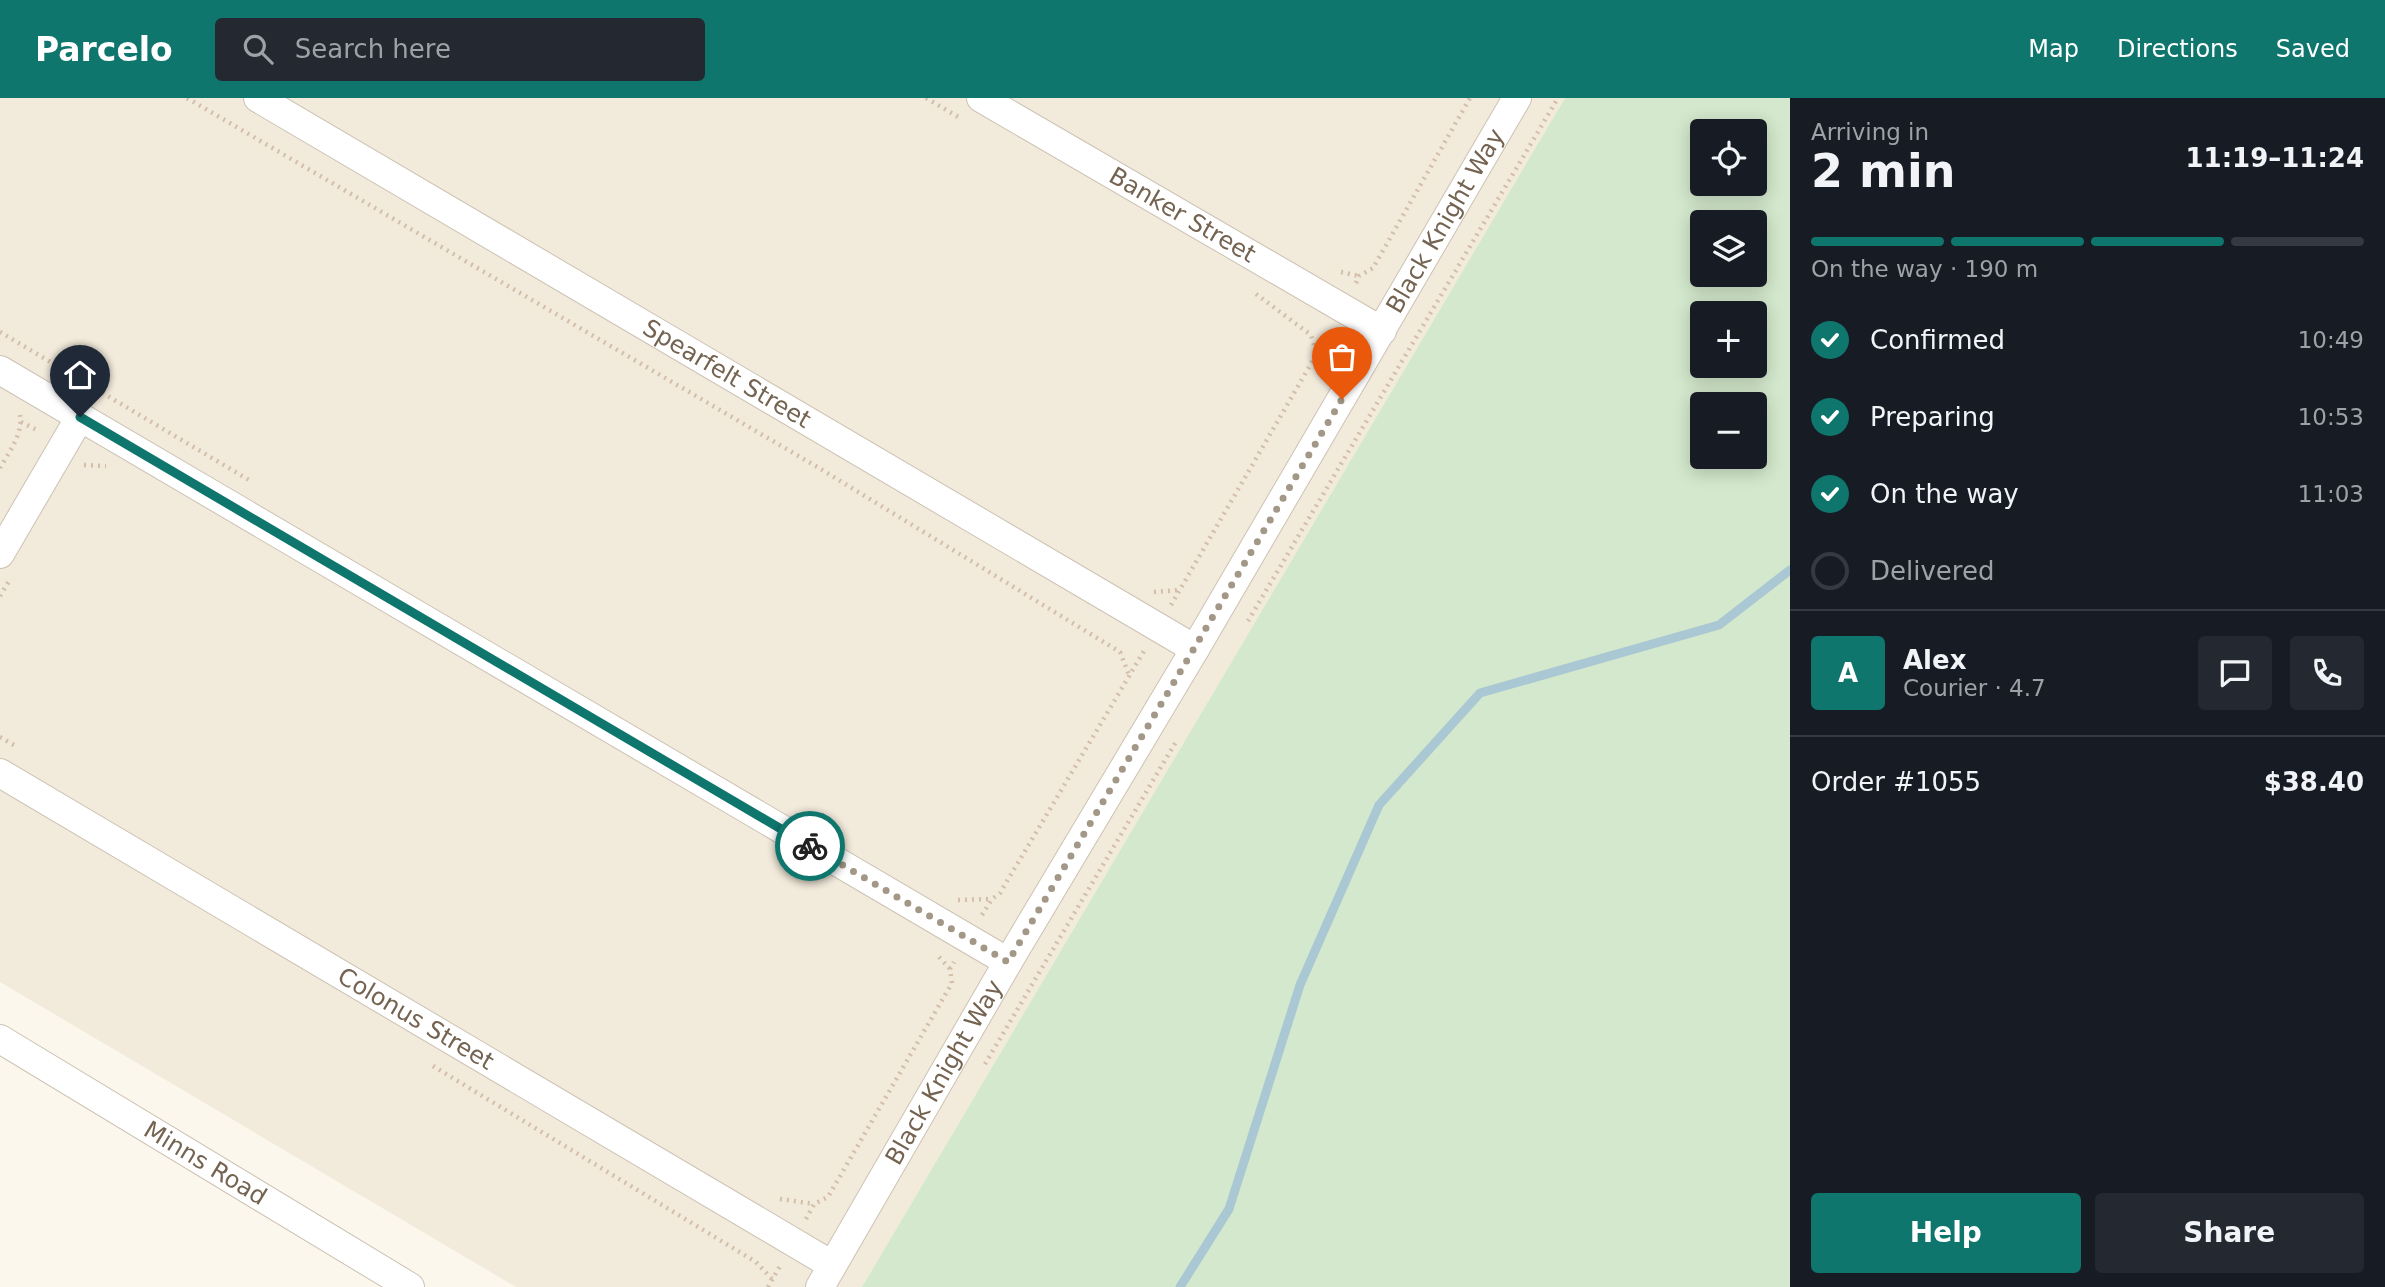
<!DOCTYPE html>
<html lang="en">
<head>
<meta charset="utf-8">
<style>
  :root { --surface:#171b24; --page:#242831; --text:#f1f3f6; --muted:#9ea1a6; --line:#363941; --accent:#0f766e }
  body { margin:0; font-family:"DejaVu Sans",sans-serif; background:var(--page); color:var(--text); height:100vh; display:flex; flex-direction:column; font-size:26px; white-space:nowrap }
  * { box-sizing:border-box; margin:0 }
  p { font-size:23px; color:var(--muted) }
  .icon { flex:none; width:38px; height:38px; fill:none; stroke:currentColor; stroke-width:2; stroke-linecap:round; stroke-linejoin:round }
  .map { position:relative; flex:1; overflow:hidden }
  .side { display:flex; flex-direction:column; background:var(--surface); width:595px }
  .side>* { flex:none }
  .fabs { position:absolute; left:1690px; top:21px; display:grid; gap:14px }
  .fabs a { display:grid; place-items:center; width:77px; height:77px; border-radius:7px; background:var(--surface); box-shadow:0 4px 18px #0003; font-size:35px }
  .pin { position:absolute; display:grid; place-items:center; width:60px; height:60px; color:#fff; margin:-72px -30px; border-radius:50% 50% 50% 0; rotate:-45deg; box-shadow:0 0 7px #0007 }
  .pin .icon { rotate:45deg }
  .courier { position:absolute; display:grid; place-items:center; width:70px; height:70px; margin:-35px; border:5px solid #0f766e; border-radius:50%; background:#fff; color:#222; box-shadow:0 2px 9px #0007 }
  .headline em { font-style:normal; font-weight:700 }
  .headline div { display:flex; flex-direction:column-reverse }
  .headline { display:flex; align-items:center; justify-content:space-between; height:119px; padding:0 21px }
  h1 { font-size:46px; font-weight:700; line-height:52px }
  .bar { display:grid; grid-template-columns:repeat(4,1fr); gap:10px 7px; align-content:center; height:84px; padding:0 21px }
  .bar i { height:9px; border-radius:5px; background:var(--line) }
  .bar .active { background:var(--accent) }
  .bar p { grid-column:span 4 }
  .line { display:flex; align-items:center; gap:18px; padding:0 21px; border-top:2px solid var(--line) }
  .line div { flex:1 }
  .round { display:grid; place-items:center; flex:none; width:74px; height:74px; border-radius:7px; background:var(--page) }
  ol { padding:0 21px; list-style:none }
  li { display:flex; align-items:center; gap:21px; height:77px }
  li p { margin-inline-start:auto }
  li .icon { padding:7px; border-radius:50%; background:var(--accent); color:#fff; stroke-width:4 }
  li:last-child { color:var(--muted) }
  li i { width:38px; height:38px; border:4px solid var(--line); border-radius:50% }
  .cta { display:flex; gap:14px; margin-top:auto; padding:14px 21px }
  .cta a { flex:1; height:80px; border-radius:7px; background:var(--accent); color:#fff; font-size:28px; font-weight:700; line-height:80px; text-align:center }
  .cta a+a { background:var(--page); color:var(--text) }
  header { display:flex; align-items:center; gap:42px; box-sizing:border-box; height:98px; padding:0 35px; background:var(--accent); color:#fff }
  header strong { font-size:33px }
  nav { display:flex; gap:38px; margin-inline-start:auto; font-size:24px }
  .search { width:490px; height:63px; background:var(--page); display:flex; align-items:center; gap:18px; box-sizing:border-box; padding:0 24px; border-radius:7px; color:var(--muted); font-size:26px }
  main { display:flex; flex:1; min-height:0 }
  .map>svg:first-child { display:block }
  .residential { fill:#f2eadb }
  .green { fill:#d3e8cc; fill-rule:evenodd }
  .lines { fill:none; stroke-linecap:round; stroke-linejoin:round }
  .stream { stroke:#aac7d4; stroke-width:9 }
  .street-casing { stroke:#ccc2b3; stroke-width:30 }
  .path { stroke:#d3bfa9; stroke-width:4.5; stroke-dasharray:2 5; stroke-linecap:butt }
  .street { stroke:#fff; stroke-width:28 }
  .done { stroke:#a39787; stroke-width:7; stroke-dasharray:0 12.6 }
  .route { stroke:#0f766e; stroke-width:9 }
  .labels { text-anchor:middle; stroke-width:5; stroke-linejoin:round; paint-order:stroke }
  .street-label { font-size:24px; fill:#746351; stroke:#fdfbf3 }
</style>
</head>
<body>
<header>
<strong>Parcelo</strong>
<div class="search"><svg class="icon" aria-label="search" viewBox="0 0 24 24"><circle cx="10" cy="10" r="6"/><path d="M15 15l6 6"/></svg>Search here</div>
<nav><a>Map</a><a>Directions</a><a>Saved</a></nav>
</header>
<main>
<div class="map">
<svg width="1790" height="1189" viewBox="0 0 1790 1189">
  <rect width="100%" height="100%" fill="#fbf7ec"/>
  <polygon class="residential" points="0,0 1565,0 862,1189 516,1189 0,884"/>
  <path class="green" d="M 1565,0 L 1790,0 L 1790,1189 L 862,1189 ZM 1703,33 L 1755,33 L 1755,86 L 1703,86 ZM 1703,124 L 1755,124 L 1755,177 L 1703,177 ZM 1703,215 L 1755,215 L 1755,268 L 1703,268 ZM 1703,306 L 1755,306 L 1755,359 L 1703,359 Z"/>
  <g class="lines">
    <polyline class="stream" points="1180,1189 1229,1111 1300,887 1379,707 1480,595 1719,527 1790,472"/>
    <defs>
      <g id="street">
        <path id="s1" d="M 258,0 L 1195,551"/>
        <path id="s2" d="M 981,0 L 1382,233"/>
        <polyline points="0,272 1008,864"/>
        <polyline points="0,456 80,319"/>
        <path id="s3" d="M 0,675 L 832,1167"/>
        <path id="s4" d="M 0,941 L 410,1189"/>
        <path id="s5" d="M 820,1189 L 1008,864 L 1195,551 L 1517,0"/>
      </g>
    </defs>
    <use href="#street" class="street-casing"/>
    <g class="path">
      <polyline points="187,0 819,370 1120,554 1129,577"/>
      <polyline points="926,0 960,20"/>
      <polyline points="1341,174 1359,178"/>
      <polyline points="1356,185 1359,178 1373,170 1470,0"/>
      <polyline points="1256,196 1311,237 1317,257"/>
      <polyline points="0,234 249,382"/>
      <polyline points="21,324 39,333"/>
      <polyline points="84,367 106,368"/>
      <path d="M 0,370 C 9,354 23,336 20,317"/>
      <polyline points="1154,494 1179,492"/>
      <polyline points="0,498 9,483"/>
      <polyline points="1171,507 1330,233"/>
      <polyline points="1248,523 1558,0"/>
      <polyline points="0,639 14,647"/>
      <polyline points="958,802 991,801"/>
      <polyline points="982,817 992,801 1000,795 1144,553"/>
      <polyline points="939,859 950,871"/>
      <polyline points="985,966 1177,642"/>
      <polyline points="433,968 756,1164 772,1181"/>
      <polyline points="780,1101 814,1106"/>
      <polyline points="806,1121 814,1106 828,1099 952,885 950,871 954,864"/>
      <polyline points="768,1189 780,1168"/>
    </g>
    <use href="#street" class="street"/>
  </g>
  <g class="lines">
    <polyline class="done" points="810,748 1008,864 1342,301"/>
    <polyline class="route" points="80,319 810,748"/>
  </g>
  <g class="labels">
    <g class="street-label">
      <text dy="8" stroke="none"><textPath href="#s2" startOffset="233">Banker Street</textPath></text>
      <text dy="8" stroke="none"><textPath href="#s5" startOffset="1236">Black Knight Way</textPath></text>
      <text dy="8" stroke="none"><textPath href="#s1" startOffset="544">Spearfelt Street</textPath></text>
      <text dy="8" stroke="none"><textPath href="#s3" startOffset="483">Colonus Street</textPath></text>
      <text dy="8" stroke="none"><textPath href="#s5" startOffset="248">Black Knight Way</textPath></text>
      <text dy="8" stroke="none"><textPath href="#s4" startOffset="240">Minns Road</textPath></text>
    </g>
  </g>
</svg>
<div class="fabs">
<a><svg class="icon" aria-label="locate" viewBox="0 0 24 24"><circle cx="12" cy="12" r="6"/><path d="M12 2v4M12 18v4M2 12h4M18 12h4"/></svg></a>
<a><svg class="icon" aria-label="layers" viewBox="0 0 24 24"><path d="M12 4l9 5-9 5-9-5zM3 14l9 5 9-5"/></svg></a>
<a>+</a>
<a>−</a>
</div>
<div class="pin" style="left:1342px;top:301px;background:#ea580c"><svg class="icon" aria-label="bag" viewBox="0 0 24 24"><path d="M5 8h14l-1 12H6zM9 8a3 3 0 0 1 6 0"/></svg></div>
<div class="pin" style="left:80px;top:319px;background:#1f2937"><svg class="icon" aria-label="home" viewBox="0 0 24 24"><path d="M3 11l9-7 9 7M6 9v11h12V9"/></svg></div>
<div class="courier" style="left:810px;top:748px"><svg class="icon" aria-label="bike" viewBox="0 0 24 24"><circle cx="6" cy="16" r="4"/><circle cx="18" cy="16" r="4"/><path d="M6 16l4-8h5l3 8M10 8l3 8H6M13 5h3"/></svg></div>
</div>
<section class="side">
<div class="headline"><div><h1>2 min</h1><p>Arriving in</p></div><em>11:19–11:24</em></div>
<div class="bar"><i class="active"></i><i class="active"></i><i class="active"></i><i></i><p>On the way · 190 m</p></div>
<ol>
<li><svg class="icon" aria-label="check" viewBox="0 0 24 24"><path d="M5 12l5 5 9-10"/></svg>Confirmed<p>10:49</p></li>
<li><svg class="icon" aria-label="check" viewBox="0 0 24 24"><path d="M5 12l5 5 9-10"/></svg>Preparing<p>10:53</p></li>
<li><svg class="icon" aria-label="check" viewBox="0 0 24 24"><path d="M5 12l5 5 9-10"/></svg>On the way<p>11:03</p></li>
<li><i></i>Delivered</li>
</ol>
<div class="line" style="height:126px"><b class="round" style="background:var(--accent);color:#fff">A</b><div><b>Alex</b><p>Courier · 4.7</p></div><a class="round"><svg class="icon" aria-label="chat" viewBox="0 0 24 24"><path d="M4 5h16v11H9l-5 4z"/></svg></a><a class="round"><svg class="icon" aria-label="phone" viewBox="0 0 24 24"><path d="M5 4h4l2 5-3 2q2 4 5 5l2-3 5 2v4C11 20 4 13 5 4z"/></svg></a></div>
<div class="line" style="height:91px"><div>Order #1055</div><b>$38.40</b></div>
<div class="cta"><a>Help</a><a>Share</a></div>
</section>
</main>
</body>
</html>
